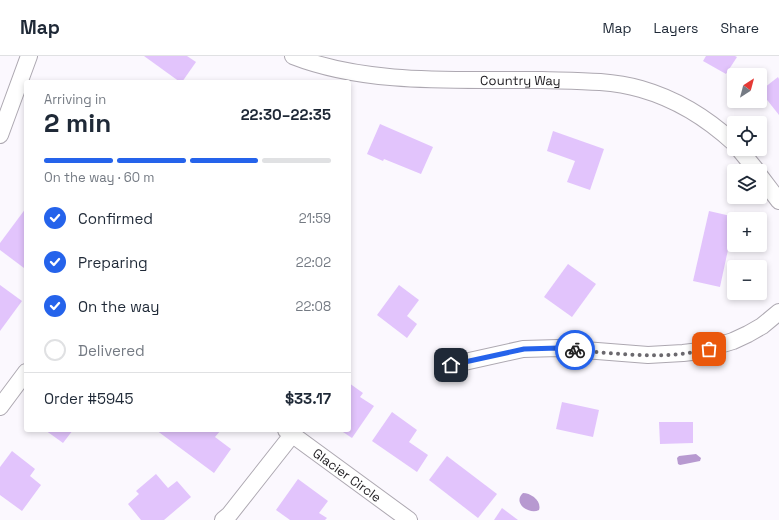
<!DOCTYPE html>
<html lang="en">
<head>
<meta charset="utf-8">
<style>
  :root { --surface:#fff; --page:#f2f2f3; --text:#1f2937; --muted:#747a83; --line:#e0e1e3; --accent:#2563eb }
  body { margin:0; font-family:"Space Grotesk",sans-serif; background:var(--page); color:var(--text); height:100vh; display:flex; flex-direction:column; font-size:15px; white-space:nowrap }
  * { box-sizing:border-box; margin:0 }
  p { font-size:13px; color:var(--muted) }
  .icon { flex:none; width:22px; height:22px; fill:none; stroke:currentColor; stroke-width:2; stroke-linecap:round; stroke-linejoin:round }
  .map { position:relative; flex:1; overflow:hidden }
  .drawer { position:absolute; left:24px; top:24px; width:327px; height:352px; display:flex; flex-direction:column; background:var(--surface); border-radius:4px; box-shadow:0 2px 6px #0003 }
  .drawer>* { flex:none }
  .needle { width:26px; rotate:36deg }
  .buttons { position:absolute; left:727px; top:12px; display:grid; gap:8px }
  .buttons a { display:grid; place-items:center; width:40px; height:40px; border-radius:4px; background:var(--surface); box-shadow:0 2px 6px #0003; font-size:20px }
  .pin { position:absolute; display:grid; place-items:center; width:34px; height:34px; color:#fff; margin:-17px; border-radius:8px; box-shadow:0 2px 6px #0006 }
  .courier { position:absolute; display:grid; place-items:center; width:40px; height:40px; margin:-20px; border:3px solid #2563eb; border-radius:50%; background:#fff; color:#222; box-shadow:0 1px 5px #0007 }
  .overview em { font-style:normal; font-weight:700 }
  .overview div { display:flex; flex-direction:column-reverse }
  .overview { display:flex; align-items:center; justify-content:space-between; height:68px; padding:0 20px }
  h1 { font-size:26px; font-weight:700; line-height:30px }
  .bar { display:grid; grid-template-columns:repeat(4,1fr); gap:6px 4px; align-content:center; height:48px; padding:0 20px }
  .bar i { height:5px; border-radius:3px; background:var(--line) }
  .bar .current { background:var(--accent) }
  .bar p { grid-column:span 4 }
  .line { display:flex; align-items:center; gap:10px; padding:0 20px; border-top:1px solid var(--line) }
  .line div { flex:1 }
  ol { padding:0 20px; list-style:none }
  li { display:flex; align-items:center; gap:12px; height:44px }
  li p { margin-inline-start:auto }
  li .icon { padding:4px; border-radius:50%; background:var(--accent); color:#fff; stroke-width:4 }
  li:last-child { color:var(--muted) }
  li i { width:22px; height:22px; border:2px solid var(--line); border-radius:50% }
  header { display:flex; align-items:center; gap:24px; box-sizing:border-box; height:56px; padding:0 20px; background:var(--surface); border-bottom:1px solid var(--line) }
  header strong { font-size:19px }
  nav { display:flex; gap:22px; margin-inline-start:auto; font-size:14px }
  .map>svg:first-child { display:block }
  .water { fill:#b799d0 }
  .building { fill:#e2c4fc }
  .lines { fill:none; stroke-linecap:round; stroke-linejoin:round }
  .minor-casing { stroke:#ada8b1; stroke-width:18 }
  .minor { stroke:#fff; stroke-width:16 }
  .done { stroke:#6b696e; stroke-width:4; stroke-dasharray:0 7.2 }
  .route { stroke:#2563eb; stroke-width:5 }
  .labels { text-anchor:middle; stroke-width:3; stroke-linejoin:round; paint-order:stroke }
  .street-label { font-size:13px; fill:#1e1c20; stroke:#fff }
</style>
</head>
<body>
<header>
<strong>Map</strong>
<nav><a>Map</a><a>Layers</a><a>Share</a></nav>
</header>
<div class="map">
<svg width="779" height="464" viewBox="0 0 779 464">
  <rect width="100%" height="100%" fill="#fbf8fe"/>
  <g class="water">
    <polygon points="696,398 701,402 700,405 680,409 678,408 677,402 679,400"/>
    <path d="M 523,437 C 531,437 542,445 539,454 C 529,459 512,447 523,437 Z"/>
  </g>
  <g class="building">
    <polygon points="144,0 187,0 196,6 182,26 180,26"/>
    <polygon points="706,0 735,0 737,1 726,18 703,5"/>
    <polygon points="778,21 779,23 779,59 760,35"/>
    <polygon points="380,68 433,91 421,118 384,103 383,105 367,98"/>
    <polygon points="553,75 604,93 590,134 567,126 575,105 547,95"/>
    <polygon points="26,152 26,209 24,212 0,194 0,187"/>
    <polygon points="709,155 735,161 720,231 693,225"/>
    <polygon points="568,208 596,228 572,261 544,241"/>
    <polygon points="0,229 22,245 0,275"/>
    <polygon points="399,229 419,244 407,260 417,268 407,282 377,259"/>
    <polygon points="349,327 363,337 360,341 374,350 352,382 340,374 349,374"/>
    <polygon points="562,346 599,354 593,381 556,373"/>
    <polygon points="392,356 417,374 409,386 428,399 417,416 372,385"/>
    <polygon points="659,366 693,366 693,387 660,388"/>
    <polygon points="45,374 73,374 63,387"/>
    <polygon points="156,374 221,374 215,381 231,393 214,417"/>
    <polygon points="12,395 35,413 30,420 41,429 22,455 0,439 0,411"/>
    <polygon points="447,400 497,438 478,462 429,424"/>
    <polygon points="156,418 168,432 177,425 191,441 164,464 141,464 128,448 139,438 136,435"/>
    <polygon points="298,423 328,445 319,457 327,462 325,464 290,464 276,454"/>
    <polygon points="502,452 518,464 494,464"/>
  </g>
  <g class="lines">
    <defs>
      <g id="minor">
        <path id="s1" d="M 293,0 C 370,30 461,23 542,24 C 575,25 609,24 641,33 C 676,43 708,63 734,87"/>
        <polyline points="0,79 29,0"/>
        <polyline points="739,93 757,115"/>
        <polyline points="760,120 779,145"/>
        <polyline points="451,309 523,293 559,292 648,299 683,297 700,295 733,285 748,278 762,270 779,256"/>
        <polyline points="0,351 26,316"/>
        <path id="s2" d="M 286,374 L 409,464"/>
        <polyline points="223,464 229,459 292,379"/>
      </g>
    </defs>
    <use href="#minor" class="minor-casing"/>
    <use href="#minor" class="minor"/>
  </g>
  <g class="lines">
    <path class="done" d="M 575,294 C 619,298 666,304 709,293"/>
    <polyline class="route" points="451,309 524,293 559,292 575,294"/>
  </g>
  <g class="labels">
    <g class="street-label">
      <text dy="5" stroke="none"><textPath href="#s1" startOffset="230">Country Way</textPath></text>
      <text dy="5" stroke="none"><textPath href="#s2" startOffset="76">Glacier Circle</textPath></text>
    </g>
  </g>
</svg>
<div class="buttons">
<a><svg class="needle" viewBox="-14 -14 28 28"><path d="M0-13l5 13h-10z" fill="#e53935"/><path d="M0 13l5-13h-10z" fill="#747a83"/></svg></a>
<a><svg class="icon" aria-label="locate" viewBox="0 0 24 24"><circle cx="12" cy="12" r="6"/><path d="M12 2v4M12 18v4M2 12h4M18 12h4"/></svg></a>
<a><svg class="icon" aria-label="layers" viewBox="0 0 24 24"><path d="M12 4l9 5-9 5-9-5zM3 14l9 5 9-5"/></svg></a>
<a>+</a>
<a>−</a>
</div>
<div class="pin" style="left:709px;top:293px;background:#ea580c"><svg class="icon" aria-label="bag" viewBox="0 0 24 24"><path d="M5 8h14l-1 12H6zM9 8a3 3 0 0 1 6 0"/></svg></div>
<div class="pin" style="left:451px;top:309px;background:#1f2937"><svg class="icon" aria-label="home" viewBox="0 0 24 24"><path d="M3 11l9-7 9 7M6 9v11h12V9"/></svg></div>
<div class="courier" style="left:575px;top:294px"><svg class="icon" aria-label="bike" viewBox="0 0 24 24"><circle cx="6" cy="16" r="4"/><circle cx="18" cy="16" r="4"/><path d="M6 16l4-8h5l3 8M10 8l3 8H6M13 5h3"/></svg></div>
<section class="drawer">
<div class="overview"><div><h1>2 min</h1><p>Arriving in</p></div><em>22:30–22:35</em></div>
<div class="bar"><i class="current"></i><i class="current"></i><i class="current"></i><i></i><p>On the way · 60 m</p></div>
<ol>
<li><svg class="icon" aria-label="check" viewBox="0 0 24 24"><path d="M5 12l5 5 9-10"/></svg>Confirmed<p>21:59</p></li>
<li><svg class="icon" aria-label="check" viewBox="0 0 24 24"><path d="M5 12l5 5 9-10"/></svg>Preparing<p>22:02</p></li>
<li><svg class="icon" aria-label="check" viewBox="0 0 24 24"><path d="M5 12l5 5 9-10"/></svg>On the way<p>22:08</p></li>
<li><i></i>Delivered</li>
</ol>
<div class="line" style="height:52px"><div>Order #5945</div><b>$33.17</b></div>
</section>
</div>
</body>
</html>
